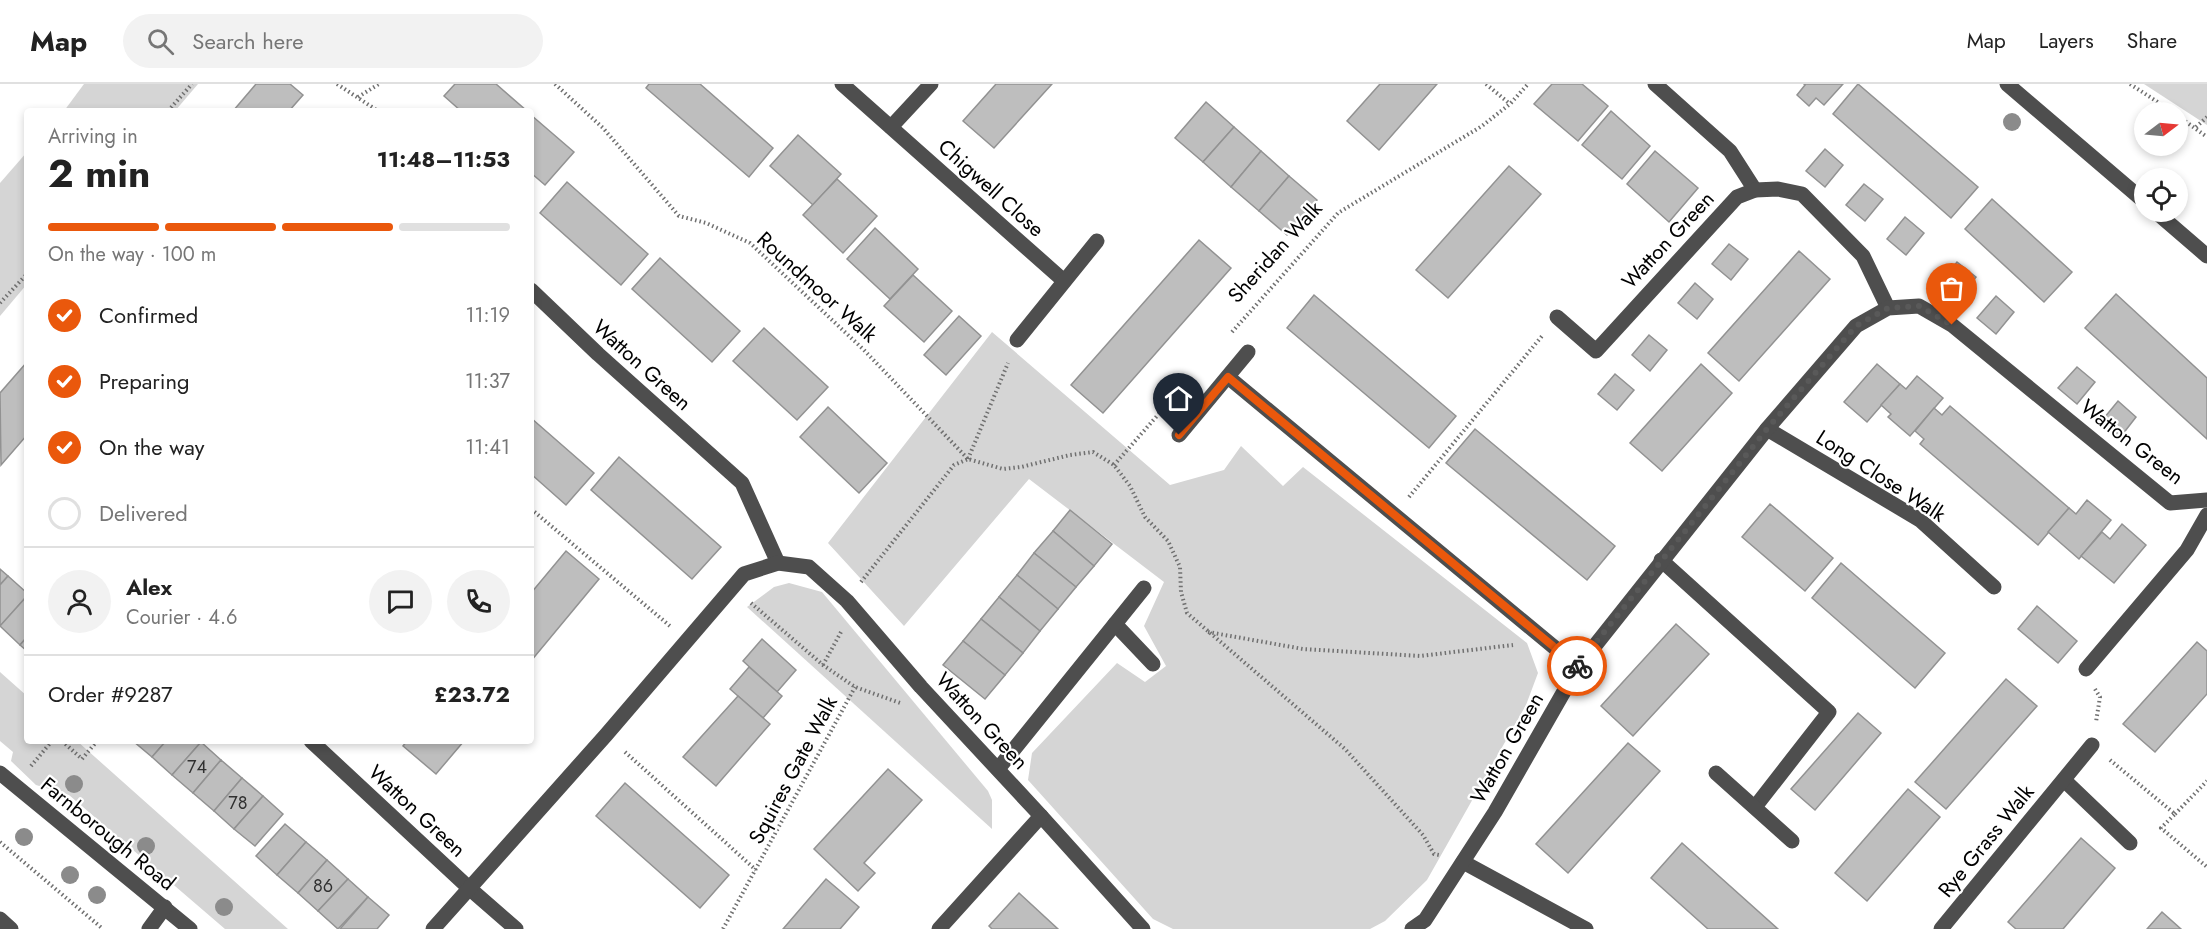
<!DOCTYPE html>
<html lang="en">
<head>
<meta charset="utf-8">
<style>
  :root { --surface:#fff; --page:#f2f2f2; --text:#222; --muted:#767676; --line:#e0e0e0; --accent:#ea580c }
  body { margin:0; font-family:Jost,sans-serif; background:var(--page); color:var(--text); height:100vh; display:flex; flex-direction:column; font-size:22px; white-space:nowrap }
  * { box-sizing:border-box; margin:0 }
  p { font-size:20px; color:var(--muted) }
  .icon { flex:none; width:33px; height:33px; fill:none; stroke:currentColor; stroke-width:2; stroke-linecap:round; stroke-linejoin:round }
  .map { position:relative; flex:1; overflow:hidden }
  .side { position:absolute; left:24px; top:24px; width:510px; height:636px; display:flex; flex-direction:column; background:var(--surface); border-radius:6px; box-shadow:0 3px 9px #0003 }
  .side>* { flex:none }
  .needle { width:39px; rotate:74deg }
  .tools { position:absolute; left:2134px; top:18px; display:grid; gap:12px }
  .tools a { display:grid; place-items:center; width:54px; height:54px; border-radius:50%; background:var(--surface); box-shadow:0 3px 9px #0003; font-size:30px }
  .pin { position:absolute; display:grid; place-items:center; width:51px; height:51px; color:#fff; margin:-62px -26px; border-radius:50% 50% 50% 0; rotate:-45deg; box-shadow:0 0 6px #0007 }
  .pin .icon { rotate:45deg }
  .courier { position:absolute; display:grid; place-items:center; width:60px; height:60px; margin:-30px; border:4px solid #ea580c; border-radius:50%; background:#fff; color:#222; box-shadow:0 2px 8px #0007 }
  .headline em { font-style:normal; font-weight:700 }
  .headline div { display:flex; flex-direction:column-reverse }
  .headline { display:flex; align-items:center; justify-content:space-between; height:102px; padding:0 24px }
  h1 { font-size:39px; font-weight:700; line-height:45px }
  .bar { display:grid; grid-template-columns:repeat(4,1fr); gap:9px 6px; align-content:center; height:72px; padding:0 24px }
  .bar i { height:8px; border-radius:4px; background:var(--line) }
  .bar .active { background:var(--accent) }
  .bar p { grid-column:span 4 }
  .line { display:flex; align-items:center; gap:15px; padding:0 24px; border-top:2px solid var(--line) }
  .line div { flex:1 }
  .round { display:grid; place-items:center; flex:none; width:63px; height:63px; border-radius:32px; background:var(--page) }
  ol { padding:0 24px; list-style:none }
  li { display:flex; align-items:center; gap:18px; height:66px }
  li p { margin-inline-start:auto }
  li .icon { padding:6px; border-radius:50%; background:var(--accent); color:#fff; stroke-width:4 }
  li:last-child { color:var(--muted) }
  li i { width:33px; height:33px; border:3px solid var(--line); border-radius:50% }
  header { display:flex; align-items:center; gap:36px; box-sizing:border-box; height:84px; padding:0 30px; background:var(--surface); border-bottom:2px solid var(--line) }
  header strong { font-size:28px }
  nav { display:flex; gap:33px; margin-inline-start:auto; font-size:21px }
  .search { width:420px; height:54px; background:var(--page); display:flex; align-items:center; gap:15px; box-sizing:border-box; padding:0 21px; border-radius:33px; color:var(--muted); font-size:22px }
  .map>svg:first-child { display:block }
  .green { fill:#d5d5d5 }
  .building { fill:#bebebe; stroke:#929292; stroke-width:1.5 }
  .lines { fill:none; stroke-linecap:round; stroke-linejoin:round }
  .path { stroke:#707070; stroke-width:4; stroke-dasharray:1.5 3; stroke-linecap:butt }
  .minor { stroke:#4e4e4e; stroke-width:15 }
  .tree { fill:#8b8b8b }
  .done { stroke:#595959; stroke-width:6; stroke-dasharray:0 10.8 }
  .route { stroke:#ea580c; stroke-width:8 }
  .labels { text-anchor:middle; stroke-width:4.5; stroke-linejoin:round; paint-order:stroke }
  .number-label { font-size:18px; fill:#303030 }
  .street-label { font-size:21px; fill:#000; stroke:#fff }
</style>
</head>
<body>
<header>
<strong>Map</strong>
<div class="search"><svg class="icon" aria-label="search" viewBox="0 0 24 24"><circle cx="10" cy="10" r="6"/><path d="M15 15l6 6"/></svg>Search here</div>
<nav><a>Map</a><a>Layers</a><a>Share</a></nav>
</header>
<div class="map">
<svg width="2207" height="845" viewBox="0 0 2207 845">
  <rect width="100%" height="100%" fill="#fff"/>
  <g class="green">
    <polygon points="84,0 198,0 175,27 64,27"/>
    <polygon points="2144,0 2207,0 2207,41"/>
    <polygon points="27,68 27,200 0,232 0,99"/>
    <polygon points="992,248 1170,401 1224,386 1241,362 1283,402 1303,383 1527,559 1538,589 1526,621 1427,796 1385,837 1370,845 1173,845 1153,835 1028,696 1032,669 1117,579 1145,598 1166,582 1144,542 1164,498 1029,395 904,542 828,459"/>
    <polygon points="789,499 822,508 988,707 992,716 992,745 747,523 774,503"/>
    <polygon points="0,588 27,612 27,657 77,657 288,845 225,845 69,711 36,701 11,677 13,668 0,657"/>
  </g>
  <g class="building">
    <polygon points="256,0 290,0 303,11 289,27 233,27"/>
    <polygon points="455,0 496,0 527,27 461,27 444,12"/>
    <polygon points="649,0 700,0 773,64 749,93 646,4"/>
    <polygon points="996,0 1052,0 994,64 963,37"/>
    <polygon points="1380,0 1437,0 1379,66 1347,37"/>
    <polygon points="1552,0 1582,0 1608,22 1578,57 1534,20"/>
    <polygon points="1804,0 1843,0 1824,21 1816,14 1809,22 1797,11 1805,1"/>
    <polygon points="1858,0 1978,103 1951,134 1833,30"/>
    <polygon points="1206,18 1234,43 1203,78 1175,54"/>
    <polygon points="1611,27 1650,62 1622,95 1582,61"/>
    <polygon points="531,31 574,68 545,101 531,89"/>
    <polygon points="1234,43 1261,67 1231,103 1203,78"/>
    <polygon points="798,51 841,90 813,121 770,82"/>
    <polygon points="1825,65 1843,81 1825,103 1806,87"/>
    <polygon points="1261,67 1289,92 1259,127 1231,103"/>
    <polygon points="1655,67 1698,104 1669,138 1627,100"/>
    <polygon points="1509,82 1541,110 1448,214 1416,186"/>
    <polygon points="1289,92 1317,116 1287,151 1259,127"/>
    <polygon points="837,95 877,132 843,169 803,131"/>
    <polygon points="567,98 648,170 621,201 540,129"/>
    <polygon points="1864,100 1883,115 1865,137 1846,121"/>
    <polygon points="1992,115 2072,188 2044,218 1965,145"/>
    <polygon points="1905,133 1924,149 1906,171 1887,155"/>
    <polygon points="875,144 918,185 890,215 847,175"/>
    <polygon points="1199,156 1231,184 1103,329 1071,301"/>
    <polygon points="1729,160 1748,175 1731,196 1712,180"/>
    <polygon points="1799,167 1830,195 1739,297 1708,269"/>
    <polygon points="660,174 740,247 712,278 632,205"/>
    <polygon points="1957,178 1976,193 1958,215 1940,199"/>
    <polygon points="913,191 952,227 924,258 884,222"/>
    <polygon points="1695,199 1713,215 1697,235 1678,219"/>
    <polygon points="2116,210 2207,294 2207,355 2085,244"/>
    <polygon points="1314,211 1456,332 1429,364 1287,244"/>
    <polygon points="1996,212 2014,228 1996,250 1977,234"/>
    <polygon points="959,232 981,252 946,291 924,271"/>
    <polygon points="764,244 828,303 797,336 733,277"/>
    <polygon points="1649,251 1667,266 1650,287 1632,271"/>
    <polygon points="27,278 27,351 1,381 0,309"/>
    <polygon points="1701,280 1732,309 1662,387 1630,359"/>
    <polygon points="1877,280 1900,300 1867,338 1844,318"/>
    <polygon points="2077,283 2095,298 2077,320 2058,304"/>
    <polygon points="1615,290 1634,306 1617,326 1598,310"/>
    <polygon points="1917,292 1943,314 1910,352 1888,333 1891,330 1881,321 1900,300 1906,305"/>
    <polygon points="2118,317 2136,333 2119,355 2100,339"/>
    <polygon points="1950,322 2069,424 2038,461 1920,360 1924,355 1915,347 1934,324 1942,331"/>
    <polygon points="828,323 887,379 859,409 800,353"/>
    <polygon points="531,334 594,389 566,421 531,390"/>
    <polygon points="1475,345 1615,462 1587,496 1446,379"/>
    <polygon points="619,373 721,463 692,495 591,406"/>
    <polygon points="2087,416 2111,436 2079,475 2048,448 2069,424 2076,430"/>
    <polygon points="1770,420 1833,474 1805,507 1742,453"/>
    <polygon points="1070,426 1112,460 1094,482 1053,447"/>
    <polygon points="2122,440 2146,461 2114,499 2081,472 2102,448 2110,455"/>
    <polygon points="1053,447 1094,482 1076,503 1034,469"/>
    <polygon points="566,467 599,495 531,577 531,509"/>
    <polygon points="1034,469 1076,503 1058,525 1017,491"/>
    <polygon points="1841,479 1945,569 1915,604 1812,514"/>
    <polygon points="0,485 8,492 0,501"/>
    <polygon points="1017,491 1058,525 1040,547 999,513"/>
    <polygon points="8,492 27,509 27,512 0,542 0,501"/>
    <polygon points="27,512 27,553 20,561 0,542"/>
    <polygon points="999,513 1040,547 1023,569 981,535"/>
    <polygon points="2037,522 2077,557 2058,579 2018,545"/>
    <polygon points="981,535 1023,569 1005,591 963,557"/>
    <polygon points="1676,540 1709,570 1633,652 1601,622"/>
    <polygon points="27,553 27,567 20,561"/>
    <polygon points="762,555 796,586 777,608 743,577"/>
    <polygon points="963,557 1005,591 985,615 943,581"/>
    <polygon points="2197,558 2207,567 2207,610 2155,668 2123,640"/>
    <polygon points="749,583 782,612 763,634 730,605"/>
    <polygon points="2006,595 2037,622 1946,725 1915,698"/>
    <polygon points="738,612 770,640 716,702 683,673"/>
    <polygon points="1858,629 1881,649 1815,726 1791,705"/>
    <polygon points="133,657 166,657 152,673"/>
    <polygon points="166,657 199,657 201,658 172,691 152,673"/>
    <polygon points="407,657 464,657 436,690 403,662"/>
    <polygon points="201,658 221,676 193,709 172,691"/>
    <polygon points="1628,659 1660,687 1568,789 1536,760"/>
    <polygon points="221,676 242,694 214,727 193,709"/>
    <polygon points="888,685 922,716 864,779 875,789 858,807 814,765"/>
    <polygon points="242,694 263,712 234,745 214,727"/>
    <polygon points="625,699 729,791 700,824 596,732"/>
    <polygon points="1908,705 1940,733 1867,817 1835,789"/>
    <polygon points="263,712 283,730 255,762 234,745"/>
    <polygon points="285,740 306,758 277,791 256,772"/>
    <polygon points="2081,754 2115,784 2063,845 2016,845 2008,838"/>
    <polygon points="306,758 327,776 298,809 277,791"/>
    <polygon points="1682,759 1778,845 1708,845 1651,794"/>
    <polygon points="327,776 348,795 318,827 298,809"/>
    <polygon points="348,795 368,813 338,845 318,827"/>
    <polygon points="826,795 859,823 840,845 783,845"/>
    <polygon points="1019,809 1058,845 992,845 989,842"/>
    <polygon points="368,813 389,831 377,845 340,845"/>
    <polygon points="2162,828 2181,845 2147,845"/>
  </g>
  <g class="lines">
    <g class="path">
      <polyline points="337,0 378,27"/>
      <polyline points="555,0 603,44 679,132 706,139 750,159 863,265 968,375"/>
      <polyline points="1486,0 1510,20"/>
      <polyline points="2130,0 2173,28"/>
      <polyline points="358,13 379,0"/>
      <polyline points="168,27 192,0"/>
      <polyline points="2178,32 2207,53"/>
      <polyline points="2196,43 2207,33"/>
      <polyline points="0,219 27,190"/>
      <polyline points="1232,248 1338,129 1482,42 1510,20 1528,0"/>
      <polyline points="968,375 1008,279"/>
      <polyline points="1114,381 1185,300"/>
      <polyline points="1409,413 1542,252"/>
      <polyline points="531,425 670,542"/>
      <polyline points="861,498 954,381 968,375 1003,385 1021,383 1070,371 1093,368 1114,381 1130,402 1145,433 1168,457 1180,483 1181,508 1187,529 1345,665 1423,751 1434,770 1439,771"/>
      <polyline points="751,519 823,581 855,603 900,619"/>
      <polyline points="1208,548 1303,565 1420,572 1513,561"/>
      <polyline points="823,581 841,548"/>
      <polyline points="2095,605 2100,613 2096,638"/>
      <polyline points="62,657 82,675 97,657"/>
      <polyline points="625,668 756,786"/>
      <polyline points="2110,676 2175,730 2161,744 2207,783"/>
      <polyline points="31,682 52,657"/>
      <polyline points="2175,730 2207,697"/>
      <polyline points="0,758 103,845"/>
      <polyline points="723,845 855,603"/>
    </g>
    <g class="minor">
      <polyline points="842,0 1064,197"/>
      <polyline points="1655,0 1730,67 1755,106"/>
      <polyline points="2007,0 2145,118"/>
      <polyline points="891,43 931,0"/>
      <polyline points="2156,128 2207,172"/>
      <polyline points="531,206 598,270 742,399 778,479"/>
      <polyline points="1557,233 1596,267 1737,113 1755,106 1778,105 1802,110 1863,172 1888,224"/>
      <polyline points="1017,256 1097,157"/>
      <polyline points="1228,293 1578,583"/>
      <polyline points="1767,345 1920,436 1994,503"/>
      <polyline points="1179,351 1248,268"/>
      <polyline points="1661,476 1829,628 1755,723"/>
      <polyline points="1115,540 1153,580"/>
      <polyline points="2086,585 2187,466 2207,431"/>
      <polyline points="311,657 469,804 516,845"/>
      <polyline points="998,685 1144,504"/>
      <polyline points="0,689 190,845"/>
      <polyline points="1716,689 1792,757"/>
      <polyline points="2064,696 2130,759"/>
      <polyline points="1463,778 1586,845"/>
      <polyline points="0,835 11,845"/>
      <polyline points="149,845 165,823"/>
      <polyline points="433,845 606,651 744,490 778,479 809,483 847,517 921,603 1041,732 1143,845"/>
      <polyline points="939,845 1041,732"/>
      <polyline points="1412,845 1425,836 1495,728 1578,583 1767,345 1856,242 1888,224 1919,222 1952,241 2170,419 2207,416"/>
      <polyline points="1941,845 2092,661"/>
    </g>
  </g>
  <g class="tree">
    <circle cx="2012" cy="38" r="9"/>
    <circle cx="74" cy="700" r="9"/>
    <circle cx="24" cy="753" r="9"/>
    <circle cx="146" cy="762" r="9"/>
    <circle cx="70" cy="791" r="9"/>
    <circle cx="97" cy="811" r="9"/>
    <circle cx="224" cy="823" r="9"/>
  </g>
  <g class="lines">
    <polyline class="done" points="1577,582 1767,345 1856,242 1888,224 1919,222 1952,241"/>
    <polyline class="route" points="1179,351 1228,293 1577,582"/>
  </g>
  <g class="labels">
    <g class="number-label">
      <text x="197" y="689">74</text>
      <text x="238" y="725">78</text>
      <text x="323" y="808">86</text>
    </g>
    <g class="street-label">
      <text transform="translate(991 104) rotate(42)" y="7">Chigwell Close</text>
      <text transform="translate(1668 156) rotate(-47)" y="7">Watton Green</text>
      <text transform="translate(1275 168) rotate(-48)" y="7">Sheridan Walk</text>
      <text transform="translate(817 203) rotate(42)" y="7">Roundmoor Walk</text>
      <text transform="translate(642 281) rotate(42)" y="7">Watton Green</text>
      <text transform="translate(2132 358) rotate(38)" y="7">Watton Green</text>
      <text transform="translate(1881 392) rotate(33)" y="7">Long Close Walk</text>
      <text transform="translate(982 637) rotate(47)" y="7">Watton Green</text>
      <text transform="translate(1507 664) rotate(-60)" y="7">Watton Green</text>
      <text transform="translate(793 686) rotate(-62)" y="7">Squires Gate Walk</text>
      <text transform="translate(417 727) rotate(43)" y="7">Watton Green</text>
      <text transform="translate(108 750) rotate(39)" y="7">Farnborough Road</text>
      <text transform="translate(1986 757) rotate(-51)" y="7">Rye Grass Walk</text>
    </g>
  </g>
</svg>
<div class="tools">
<a><svg class="needle" viewBox="-14 -14 28 28"><path d="M0-13l5 13h-10z" fill="#e53935"/><path d="M0 13l5-13h-10z" fill="#767676"/></svg></a>
<a><svg class="icon" aria-label="locate" viewBox="0 0 24 24"><circle cx="12" cy="12" r="6"/><path d="M12 2v4M12 18v4M2 12h4M18 12h4"/></svg></a>
</div>
<div class="pin" style="left:1952px;top:241px;background:#ea580c"><svg class="icon" aria-label="bag" viewBox="0 0 24 24"><path d="M5 8h14l-1 12H6zM9 8a3 3 0 0 1 6 0"/></svg></div>
<div class="pin" style="left:1179px;top:351px;background:#1f2937"><svg class="icon" aria-label="home" viewBox="0 0 24 24"><path d="M3 11l9-7 9 7M6 9v11h12V9"/></svg></div>
<div class="courier" style="left:1577px;top:582px"><svg class="icon" aria-label="bike" viewBox="0 0 24 24"><circle cx="6" cy="16" r="4"/><circle cx="18" cy="16" r="4"/><path d="M6 16l4-8h5l3 8M10 8l3 8H6M13 5h3"/></svg></div>
<section class="side">
<div class="headline"><div><h1>2 min</h1><p>Arriving in</p></div><em>11:48–11:53</em></div>
<div class="bar"><i class="active"></i><i class="active"></i><i class="active"></i><i></i><p>On the way · 100 m</p></div>
<ol>
<li><svg class="icon" aria-label="check" viewBox="0 0 24 24"><path d="M5 12l5 5 9-10"/></svg>Confirmed<p>11:19</p></li>
<li><svg class="icon" aria-label="check" viewBox="0 0 24 24"><path d="M5 12l5 5 9-10"/></svg>Preparing<p>11:37</p></li>
<li><svg class="icon" aria-label="check" viewBox="0 0 24 24"><path d="M5 12l5 5 9-10"/></svg>On the way<p>11:41</p></li>
<li><i></i>Delivered</li>
</ol>
<div class="line" style="height:108px"><a class="round"><svg class="icon" aria-label="person" viewBox="0 0 24 24"><circle cx="12" cy="8" r="4"/><path d="M4 21q1-7 8-7t8 7"/></svg></a><div><b>Alex</b><p>Courier · 4.6</p></div><a class="round"><svg class="icon" aria-label="chat" viewBox="0 0 24 24"><path d="M4 5h16v11H9l-5 4z"/></svg></a><a class="round"><svg class="icon" aria-label="phone" viewBox="0 0 24 24"><path d="M5 4h4l2 5-3 2q2 4 5 5l2-3 5 2v4C11 20 4 13 5 4z"/></svg></a></div>
<div class="line" style="height:78px"><div>Order #9287</div><b>£23.72</b></div>
</section>
</div>
</body>
</html>
